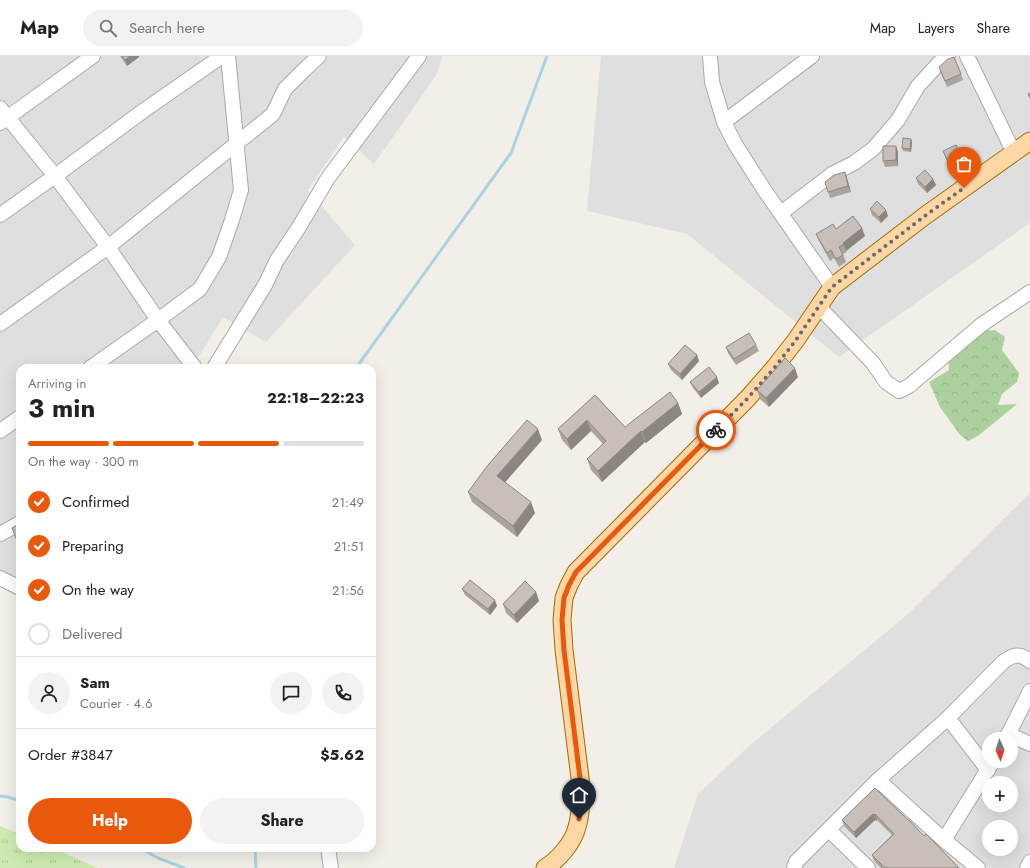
<!DOCTYPE html>
<html lang="en">
<head>
<meta charset="utf-8">
<style>
  :root { --surface:#fff; --page:#f2f2f2; --text:#222; --muted:#767676; --line:#e0e0e0; --accent:#ea580c }
  body { margin:0; font-family:Jost,sans-serif; background:var(--page); color:var(--text); height:100vh; display:flex; flex-direction:column; font-size:15px; white-space:nowrap }
  * { box-sizing:border-box; margin:0 }
  p { font-size:13px; color:var(--muted) }
  .icon { flex:none; width:22px; height:22px; fill:none; stroke:currentColor; stroke-width:2; stroke-linecap:round; stroke-linejoin:round }
  .map { position:relative; flex:1; overflow:hidden }
  .sheet { position:absolute; left:16px; top:308px; width:360px; height:488px; display:flex; flex-direction:column; background:var(--surface); border-radius:12px; box-shadow:0 4px 16px #0002 }
  .sheet>* { flex:none }
  .needle { width:26px; rotate:177deg }
  .controls { position:absolute; left:982px; top:676px; display:grid; gap:8px }
  .controls a { display:grid; place-items:center; width:36px; height:36px; border-radius:50%; background:var(--surface); box-shadow:0 4px 16px #0002; font-size:20px }
  .pin { position:absolute; display:grid; place-items:center; width:34px; height:34px; color:#fff; margin:-41px -17px; border-radius:50% 50% 50% 0; rotate:-45deg; box-shadow:0 0 4px #0007 }
  .pin .icon { rotate:45deg }
  .courier { position:absolute; display:grid; place-items:center; width:40px; height:40px; margin:-20px; border:3px solid #ea580c; border-radius:50%; background:#fff; color:#222; box-shadow:0 1px 5px #0007 }
  .summary em { font-style:normal; font-weight:700 }
  .summary div { display:flex; flex-direction:column-reverse }
  .summary { display:flex; align-items:center; justify-content:space-between; height:68px; padding:0 12px }
  h1 { font-size:26px; font-weight:700; line-height:30px }
  .bar { display:grid; grid-template-columns:repeat(4,1fr); gap:6px 4px; align-content:center; height:48px; padding:0 12px }
  .bar i { height:5px; border-radius:3px; background:var(--line) }
  .bar .selected { background:var(--accent) }
  .bar p { grid-column:span 4 }
  .line { display:flex; align-items:center; gap:10px; padding:0 12px; border-top:1px solid var(--line) }
  .line div { flex:1 }
  .round { display:grid; place-items:center; flex:none; width:42px; height:42px; border-radius:21px; background:var(--page) }
  ol { padding:0 12px; list-style:none }
  li { display:flex; align-items:center; gap:12px; height:44px }
  li p { margin-inline-start:auto }
  li .icon { padding:4px; border-radius:50%; background:var(--accent); color:#fff; stroke-width:4 }
  li:last-child { color:var(--muted) }
  li i { width:22px; height:22px; border:2px solid var(--line); border-radius:50% }
  .primary-button { display:flex; gap:8px; margin-top:auto; padding:8px 12px }
  .primary-button a { flex:1; height:46px; border-radius:24px; background:var(--accent); color:#fff; font-size:16px; font-weight:700; line-height:46px; text-align:center }
  .primary-button a+a { background:var(--page); color:var(--text) }
  header { display:flex; align-items:center; gap:24px; box-sizing:border-box; height:56px; padding:0 20px; background:var(--surface); border-bottom:1px solid var(--line) }
  header strong { font-size:19px }
  nav { display:flex; gap:22px; margin-inline-start:auto; font-size:14px }
  .search { width:280px; height:36px; background:var(--page); display:flex; align-items:center; gap:10px; box-sizing:border-box; padding:0 14px; border-radius:22px; color:var(--muted); font-size:15px }
  .map>svg:first-child { display:block }
  .residential { fill:#e0dfdf; fill-rule:evenodd }
  .grass { fill:url(#grass-tufts) }
  .forest { fill:url(#forest-crowns) }
  .lines { fill:none; stroke-linecap:round; stroke-linejoin:round }
  .stream { stroke:#aad3df; stroke-width:3 }
  .minor-casing { stroke:#a9a9a9; stroke-width:16 }
  .major-casing { stroke:#a06b00; stroke-width:19 }
  .minor { stroke:#fff; stroke-width:14 }
  .major { stroke:#fcd6a4; stroke-width:17 }
  .wall { fill:#aba49e }
  .shaded-wall { fill:#8b8681 }
  .building { fill:#c7bfb8; stroke:#8b8681 }
  .done { stroke:#6b6a68; stroke-width:4; stroke-dasharray:0 7.2 }
  .route { stroke:#ea580c; stroke-width:5 }
</style>
</head>
<body>
<header>
<strong>Map</strong>
<div class="search"><svg class="icon" aria-label="search" viewBox="0 0 24 24"><circle cx="10" cy="10" r="6"/><path d="M15 15l6 6"/></svg>Search here</div>
<nav><a>Map</a><a>Layers</a><a>Share</a></nav>
</header>
<div class="map">
<svg width="1030" height="812" viewBox="0 0 1030 812">
  <defs>
    <pattern id="grass-tufts" width="24" height="20" patternUnits="userSpaceOnUse"><rect width="24" height="20" fill="#cdebb0"/><path d="M3 7l-1-3M5 7V3M7 7l1-3M15 17l-1-3M17 17v-4M19 17l1-3" fill="none" stroke="#b0c997"/></pattern>
    <pattern id="forest-crowns" width="20" height="18" patternUnits="userSpaceOnUse"><rect width="20" height="18" fill="#add19e"/><path d="M2 6a3 3 0 1 1 6 0M12 15a3 3 0 1 1 6 0" fill="none" stroke="#95b388"/></pattern>
  </defs>
  <rect width="100%" height="100%" fill="#f2efe9"/>
  <g class="residential">
    <polygon points="0,0 442,0 437,18 374,108 344,81 308,134 355,189 266,286 223,261 192,312 20,312 20,537 0,526"/>
    <polygon points="601,0 1030,0 1030,167 839,301 687,178 587,155"/>
    <path d="M 1030,437 L 1030,812 L 674,812 L 698,738 L 748,691 L 908,558 ZM 989,683 L 1011,683 L 1011,705 L 989,705 ZM 989,727 L 1011,727 L 1011,749 L 989,749 ZM 989,771 L 1011,771 L 1011,793 L 989,793 Z"/>
  </g>
  <polygon class="grass" points="0,770 20,778 20,792 52,792 98,812 0,812"/>
  <polygon class="forest" points="995,274 1005,281 1002,294 1019,317 1017,326 1002,338 998,349 1017,348 978,380 968,385 960,379 940,351 929,326 949,314 948,302 983,275"/>
  <g class="lines">
    <g class="stream">
      <polyline points="356,312 511,97 547,0"/>
      <polyline points="0,740 8,741 20,745"/>
      <polyline points="140,792 158,802 184,812"/>
      <polyline points="255,792 256,812"/>
    </g>
    <defs>
      <g id="minor">
        <polyline points="710,0 712,26 724,66 735,88 765,135 832,231"/>
        <polyline points="967,0 1014,97"/>
        <polyline points="0,52 55,120 108,191 158,264 195,312"/>
        <polyline points="724,66 812,0"/>
        <polyline points="0,67 93,0"/>
        <polyline points="781,157 832,118 854,107 873,93 898,64 918,30 940,6 948,0"/>
        <polyline points="0,159 55,120 143,55 222,0"/>
        <polyline points="819,251 873,307 886,326 899,335 909,330 981,269 1030,236"/>
        <polyline points="0,268 108,191 262,67 273,58 285,33 305,13 319,0"/>
        <polyline points="90,312 158,264 200,233 219,201 232,164 241,134 228,0"/>
        <polyline points="214,312 265,229 277,204 299,171 328,122 419,0"/>
        <polyline points="0,375 20,361"/>
        <polyline points="0,478 20,467"/>
        <polyline points="0,522 20,532"/>
        <polyline points="948,662 988,714"/>
        <polyline points="1008,678 1030,688"/>
        <polyline points="1006,683 1030,635"/>
        <polyline points="878,724 944,784 978,812"/>
        <polyline points="829,774 868,812"/>
        <polyline points="944,784 993,705"/>
        <polyline points="328,792 329,799 331,812"/>
        <path d="M 794,812 L 796,806 L 878,724 L 948,662 L 1003,606 C 1014,598 1019,597 1030,605"/>
        <polyline points="1027,812 1030,806"/>
      </g>
      <path id="major" d="M 545,812 C 559,803 573,787 577,771 C 581,758 581,744 581,730 L 564,594 L 562,564 L 564,542 L 569,529 L 576,516 L 748,342 L 775,311 L 796,284 L 832,231 L 926,159 L 1030,85"/>
    </defs>
    <use href="#minor" class="minor-casing"/>
    <use href="#major" class="major-casing"/>
    <use href="#minor" class="minor"/>
    <use href="#major" class="major"/>
  </g>
  <g class="wall">
    <polygon points="120,0 139,0 139,1 127,10"/>
    <polygon points="941,17 961,18 963,24 947,31"/>
    <polygon points="911,83 912,86 911,96 903,95 902,92"/>
    <polygon points="943,95 962,103 964,109 951,114"/>
    <polygon points="898,96 898,110 885,111 883,105"/>
    <polygon points="845,116 851,136 830,142 828,136"/>
    <polygon points="916,122 933,123 936,129 927,137 918,128"/>
    <polygon points="870,153 888,160 881,167 872,159"/>
    <polygon points="836,173 865,180 846,195 847,196 843,198 846,206 839,211 834,202 830,205 819,185 816,178"/>
    <polygon points="756,289 759,295 736,309 728,297 726,291"/>
    <polygon points="697,299 699,305 682,324 671,314 668,308"/>
    <polygon points="798,321 769,351 760,343 757,334"/>
    <polygon points="690,326 719,327 701,342 693,332"/>
    <polygon points="595,339 625,371 678,347 682,358 646,387 645,386 602,426 591,414 587,403 603,388 591,375 571,394 562,384 558,373"/>
    <polygon points="542,384 505,426 535,457 517,481 472,446 468,436"/>
    <polygon points="462,533 497,550 490,559 465,539"/>
    <polygon points="536,536 539,545 517,567 506,557 503,548"/>
    <polygon points="875,732 924,780 939,791 959,812 881,812 874,805 872,799 892,779 877,764 876,765 875,764 856,782 844,770 842,764"/>
  </g>
  <g class="shaded-wall">
    <polygon points="130,0 139,0 139,1 127,10 125,4"/>
    <polygon points="911,83 912,86 911,96 910,93"/>
    <polygon points="896,90 898,96 898,110 896,104"/>
    <polygon points="845,116 847,122 851,136 848,130"/>
    <polygon points="933,123 936,129 927,137 925,131"/>
    <polygon points="886,154 888,160 881,167 879,161"/>
    <polygon points="862,172 865,180 846,195 843,187"/>
    <polygon points="697,299 699,305 682,324 680,318"/>
    <polygon points="795,312 798,321 769,351 766,342"/>
    <polygon points="717,321 719,327 701,342 699,336"/>
    <polygon points="678,347 682,358 646,387 642,376"/>
    <polygon points="587,364 591,375 571,394 567,383"/>
    <polygon points="538,373 542,384 501,431 497,420"/>
    <polygon points="641,375 645,386 602,426 598,415"/>
    <polygon points="531,446 535,457 517,481 513,470"/>
    <polygon points="536,536 539,545 517,567 514,559"/>
    <polygon points="495,544 497,550 490,559 488,553"/>
    <polygon points="873,758 875,764 856,782 854,776"/>
    <polygon points="875,758 877,764 876,765 874,759"/>
  </g>
  <g class="building">
    <polygon points="122,0 130,0 125,4"/>
    <polygon points="954,1 961,18 945,25 939,11 948,3"/>
    <polygon points="1030,37 1030,42 1028,38"/>
    <polygon points="903,82 911,83 910,93 902,92"/>
    <polygon points="956,89 962,103 949,108 943,95"/>
    <polygon points="883,90 896,90 896,104 883,105"/>
    <polygon points="925,114 933,123 925,131 916,122"/>
    <polygon points="845,116 848,130 828,136 825,126 834,119"/>
    <polygon points="877,145 886,154 879,161 870,153"/>
    <polygon points="853,160 862,172 843,187 844,188 839,191 843,199 836,203 831,194 827,197 816,178 833,168 836,173"/>
    <polygon points="749,277 756,289 734,303 726,291"/>
    <polygon points="685,289 697,299 680,318 668,308"/>
    <polygon points="785,302 795,312 766,342 757,334"/>
    <polygon points="709,311 717,321 699,336 690,326"/>
    <polygon points="670,336 678,347 642,376 641,375 598,415 587,403 606,385 587,364 567,383 558,373 595,339 625,371"/>
    <polygon points="527,364 538,373 497,420 531,446 513,470 468,436 488,409"/>
    <polygon points="20,467 20,492 12,472"/>
    <polygon points="470,524 495,544 488,553 462,533"/>
    <polygon points="525,525 536,536 514,559 503,548"/>
    <polygon points="875,732 908,764 909,764 924,780 926,778 939,791 959,812 888,812 886,811 885,812 872,799 894,778 875,758 874,759 873,758 854,776 842,764"/>
  </g>
  <g class="lines">
    <polyline class="done" points="716,374 748,342 775,311 796,284 832,231 926,159 964,132"/>
    <polyline class="route" points="579,763 581,753 581,730 564,594 562,564 564,542 569,529 576,516 716,374"/>
  </g>
</svg>
<div class="controls">
<a><svg class="needle" viewBox="-14 -14 28 28"><path d="M0-13l5 13h-10z" fill="#e53935"/><path d="M0 13l5-13h-10z" fill="#767676"/></svg></a>
<a>+</a>
<a>−</a>
</div>
<div class="pin" style="left:964px;top:132px;background:#ea580c"><svg class="icon" aria-label="bag" viewBox="0 0 24 24"><path d="M5 8h14l-1 12H6zM9 8a3 3 0 0 1 6 0"/></svg></div>
<div class="pin" style="left:579px;top:763px;background:#1f2937"><svg class="icon" aria-label="home" viewBox="0 0 24 24"><path d="M3 11l9-7 9 7M6 9v11h12V9"/></svg></div>
<div class="courier" style="left:716px;top:374px"><svg class="icon" aria-label="bike" viewBox="0 0 24 24"><circle cx="6" cy="16" r="4"/><circle cx="18" cy="16" r="4"/><path d="M6 16l4-8h5l3 8M10 8l3 8H6M13 5h3"/></svg></div>
<section class="sheet">
<div class="summary"><div><h1>3 min</h1><p>Arriving in</p></div><em>22:18–22:23</em></div>
<div class="bar"><i class="selected"></i><i class="selected"></i><i class="selected"></i><i></i><p>On the way · 300 m</p></div>
<ol>
<li><svg class="icon" aria-label="check" viewBox="0 0 24 24"><path d="M5 12l5 5 9-10"/></svg>Confirmed<p>21:49</p></li>
<li><svg class="icon" aria-label="check" viewBox="0 0 24 24"><path d="M5 12l5 5 9-10"/></svg>Preparing<p>21:51</p></li>
<li><svg class="icon" aria-label="check" viewBox="0 0 24 24"><path d="M5 12l5 5 9-10"/></svg>On the way<p>21:56</p></li>
<li><i></i>Delivered</li>
</ol>
<div class="line" style="height:72px"><a class="round"><svg class="icon" aria-label="person" viewBox="0 0 24 24"><circle cx="12" cy="8" r="4"/><path d="M4 21q1-7 8-7t8 7"/></svg></a><div><b>Sam</b><p>Courier · 4.6</p></div><a class="round"><svg class="icon" aria-label="chat" viewBox="0 0 24 24"><path d="M4 5h16v11H9l-5 4z"/></svg></a><a class="round"><svg class="icon" aria-label="phone" viewBox="0 0 24 24"><path d="M5 4h4l2 5-3 2q2 4 5 5l2-3 5 2v4C11 20 4 13 5 4z"/></svg></a></div>
<div class="line" style="height:52px"><div>Order #3847</div><b>$5.62</b></div>
<div class="primary-button"><a>Help</a><a>Share</a></div>
</section>
</div>
</body>
</html>
